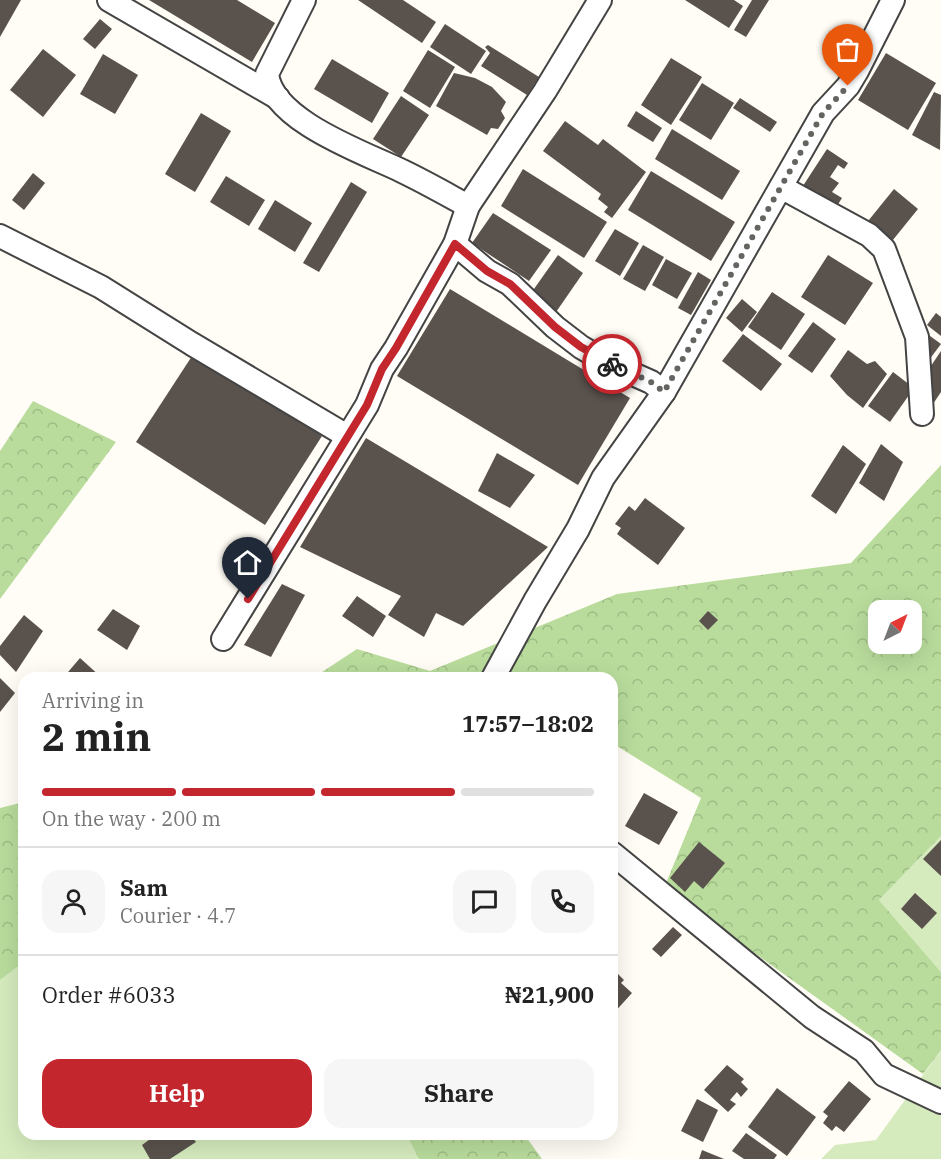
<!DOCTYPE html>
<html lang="en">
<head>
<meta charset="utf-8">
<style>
  :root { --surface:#fff; --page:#f6f6f6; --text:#222; --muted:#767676; --line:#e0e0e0; --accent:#c4262e }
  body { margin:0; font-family:"IBM Plex Serif",serif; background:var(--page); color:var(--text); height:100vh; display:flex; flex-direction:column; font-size:22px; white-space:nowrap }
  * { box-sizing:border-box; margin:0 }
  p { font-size:20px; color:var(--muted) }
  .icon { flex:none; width:33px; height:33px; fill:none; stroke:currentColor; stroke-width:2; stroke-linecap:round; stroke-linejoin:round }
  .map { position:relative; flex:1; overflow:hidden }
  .drawer { position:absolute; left:18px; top:672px; width:600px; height:468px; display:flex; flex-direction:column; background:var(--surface); border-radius:18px; box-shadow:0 6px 24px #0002 }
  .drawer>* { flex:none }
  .needle { width:39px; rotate:42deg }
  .tools { position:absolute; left:868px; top:600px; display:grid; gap:12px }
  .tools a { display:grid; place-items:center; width:54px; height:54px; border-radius:12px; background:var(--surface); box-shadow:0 6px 24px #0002; font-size:30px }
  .pin { position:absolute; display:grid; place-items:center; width:51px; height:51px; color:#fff; margin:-62px -26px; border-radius:50% 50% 50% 0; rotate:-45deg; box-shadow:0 0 6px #0007 }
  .pin .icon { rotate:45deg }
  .courier { position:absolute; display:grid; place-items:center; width:60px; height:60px; margin:-30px; border:4px solid #c4262e; border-radius:50%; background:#fff; color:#222; box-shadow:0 2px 8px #0007 }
  .head em { font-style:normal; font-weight:700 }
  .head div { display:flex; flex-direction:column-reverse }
  .head { display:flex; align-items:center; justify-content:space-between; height:102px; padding:0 24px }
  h1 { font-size:39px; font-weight:700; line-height:45px }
  .bar { display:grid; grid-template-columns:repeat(4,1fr); gap:9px 6px; align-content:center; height:72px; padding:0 24px }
  .bar i { height:8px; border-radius:4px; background:var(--line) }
  .bar .selected { background:var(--accent) }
  .bar p { grid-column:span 4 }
  .line { display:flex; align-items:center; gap:15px; padding:0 24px; border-top:2px solid var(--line) }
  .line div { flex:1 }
  .round { display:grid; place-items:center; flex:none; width:63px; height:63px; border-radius:18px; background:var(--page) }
  .action { display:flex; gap:12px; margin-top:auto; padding:12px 24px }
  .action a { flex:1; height:69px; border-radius:18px; background:var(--accent); color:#fff; font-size:24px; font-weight:700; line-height:69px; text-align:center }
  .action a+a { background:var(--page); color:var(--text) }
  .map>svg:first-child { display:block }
  .grass { fill:#d5ebbd }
  .forest { fill:url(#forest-crowns); fill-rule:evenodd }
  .building { fill:#5a524d }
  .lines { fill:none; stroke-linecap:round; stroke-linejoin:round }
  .street-casing { stroke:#444; stroke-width:26 }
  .street { stroke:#fff; stroke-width:22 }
  .done { stroke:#646461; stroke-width:6; stroke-dasharray:0 10.8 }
  .route { stroke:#c4262e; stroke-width:8 }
</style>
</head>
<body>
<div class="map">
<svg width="941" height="1159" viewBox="0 0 941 1159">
  <defs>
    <pattern id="forest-crowns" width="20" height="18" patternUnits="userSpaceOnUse" patternTransform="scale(1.5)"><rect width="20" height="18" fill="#b9dc9c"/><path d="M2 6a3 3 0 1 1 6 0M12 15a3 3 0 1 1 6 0" fill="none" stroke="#9ebc85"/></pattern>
  </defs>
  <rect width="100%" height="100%" fill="#fffdf5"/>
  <g class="grass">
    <polygon points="941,836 941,972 879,900"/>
    <polygon points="24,962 24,1134 406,1134 419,1159 0,1159 0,980"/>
    <polygon points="941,1050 941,1159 821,1159 835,1145 876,1140"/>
  </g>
  <g class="forest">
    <polygon points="33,401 116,442 0,599 0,451"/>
    <path d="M 941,465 L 941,836 L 879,900 L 941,972 L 941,1050 L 923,1074 L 664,888 L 701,798 L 612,743 L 612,678 L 313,678 L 357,649 L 430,671 L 617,594 L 851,563 ZM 879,610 L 912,610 L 912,644 L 879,644 Z"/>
    <polygon points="24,802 24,962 0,980 0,808"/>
    <polygon points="406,1134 524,1134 542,1159 419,1159"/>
  </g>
  <g class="building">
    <polygon points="0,0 21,0 0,37"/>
    <polygon points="149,0 237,0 275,23 252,62"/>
    <polygon points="358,0 403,0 436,22 422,43"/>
    <polygon points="685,0 734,0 743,6 729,28"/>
    <polygon points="752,0 769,0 746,37 734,30"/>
    <polygon points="100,19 112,29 95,49 83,39"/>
    <polygon points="445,24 486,51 471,74 430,47"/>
    <polygon points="488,45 539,77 527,95 481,66 490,53 485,47"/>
    <polygon points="43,49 76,75 43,117 10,90"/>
    <polygon points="428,50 455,67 430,108 403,91"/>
    <polygon points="886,53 936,83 908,130 858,100"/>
    <polygon points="103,54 138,75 115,114 80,94"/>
    <polygon points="671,58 702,77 671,125 641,105"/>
    <polygon points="332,59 389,93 372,123 314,89"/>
    <polygon points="454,73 475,78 492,87 506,102 501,111 505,118 498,129 491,128 487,135 436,106"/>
    <polygon points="702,83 734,103 711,140 679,120"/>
    <polygon points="934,92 941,95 940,150 912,135"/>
    <polygon points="401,96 429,115 401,157 373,139"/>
    <polygon points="740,98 777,122 770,132 733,108"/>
    <polygon points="636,111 662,128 653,142 627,126"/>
    <polygon points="201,113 231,131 195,192 165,174"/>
    <polygon points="565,121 598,145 603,139 646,172 612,218 604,212 608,207 598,199 601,194 543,151"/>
    <polygon points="672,129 740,171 722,200 655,159"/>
    <polygon points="827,149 848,163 844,169 838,165 830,177 839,183 832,192 842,198 832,214 799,192"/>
    <polygon points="523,169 607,222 584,258 501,206"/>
    <polygon points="651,171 735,222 711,261 628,210"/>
    <polygon points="33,173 45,183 24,210 12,200"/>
    <polygon points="226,176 265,200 249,226 210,202"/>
    <polygon points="351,182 367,192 319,272 303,263"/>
    <polygon points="894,189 918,209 888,246 864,226"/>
    <polygon points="275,200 312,223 295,252 258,229"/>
    <polygon points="493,213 551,250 529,281 472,243"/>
    <polygon points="615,229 639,243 620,276 595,261"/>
    <polygon points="643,245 664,257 645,291 623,279"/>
    <polygon points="558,255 583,273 554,315 529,296"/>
    <polygon points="828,255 873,283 845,325 801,297"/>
    <polygon points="666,259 692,273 677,299 652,285"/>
    <polygon points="698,272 711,280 691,315 678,308"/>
    <polygon points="450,289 630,398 578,485 397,376"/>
    <polygon points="772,292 805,314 781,350 748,327"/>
    <polygon points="742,299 757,312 742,332 726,318"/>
    <polygon points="936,313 941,317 941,336 927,325"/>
    <polygon points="813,322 836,339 812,373 788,356"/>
    <polygon points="926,333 941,344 923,368"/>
    <polygon points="743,334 782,364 761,391 722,361"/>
    <polygon points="848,350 867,364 875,361 887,374 863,408 847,395 830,376"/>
    <polygon points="941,351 941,392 929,410 910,397"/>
    <polygon points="194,353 322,436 265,525 136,442"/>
    <polygon points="893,372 914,388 890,422 868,406"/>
    <polygon points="366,438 548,547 463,626 436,613 424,637 388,615 401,596 300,547"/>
    <polygon points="881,444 903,462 884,501 859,483"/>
    <polygon points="843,445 866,464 836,514 811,496"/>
    <polygon points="497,453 535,475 510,508 478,491"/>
    <polygon points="645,498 685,528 658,565 617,534 621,528 615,524 629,506 635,511"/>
    <polygon points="282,584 305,595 271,657 244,645"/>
    <polygon points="357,596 386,616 373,637 342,616"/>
    <polygon points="113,609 140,626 127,650 97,630"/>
    <polygon points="708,611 718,620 708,630 699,621"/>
    <polygon points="24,615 43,631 16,672 0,655 0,646"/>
    <polygon points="80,658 102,678 63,678"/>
    <polygon points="0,678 15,693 0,712"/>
    <polygon points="644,793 678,812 659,845 625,826"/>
    <polygon points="941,840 941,876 923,859"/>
    <polygon points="699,842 725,863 703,889 694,881 685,892 670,878"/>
    <polygon points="915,893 937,913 922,929 901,909"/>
    <polygon points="673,927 682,935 661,957 652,949"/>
    <polygon points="618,974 624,980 621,983 632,993 612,1015 612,981"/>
    <polygon points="727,1065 744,1079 741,1082 748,1089 741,1097 737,1092 730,1100 736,1104 728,1112 704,1090"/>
    <polygon points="849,1081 871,1099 844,1132 836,1126 832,1131 823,1123 828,1116 823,1112"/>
    <polygon points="777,1088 816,1117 787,1156 748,1127"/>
    <polygon points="697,1099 718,1110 703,1142 681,1131"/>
    <polygon points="746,1133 777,1155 774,1159 744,1159 732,1151"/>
    <polygon points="157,1134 190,1134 196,1142 170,1159 150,1159 142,1145"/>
    <polygon points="702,1150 724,1159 699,1159"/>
  </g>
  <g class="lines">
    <defs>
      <g id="street">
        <polyline points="109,0 278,98"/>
        <path d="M 304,0 L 267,74 C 272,121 365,153 402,171 C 425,182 446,194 468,206"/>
        <polyline points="781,187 869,235 884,249 917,337 922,414"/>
        <polyline points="0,236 101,287 192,344 347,436"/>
        <polyline points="455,244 487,271 510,284 555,327 581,347 608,363 651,382 664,392"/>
        <polyline points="223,639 367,405 382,369 396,348 455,244 468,206 545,91 600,0"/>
        <polyline points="493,678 535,601 578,529 603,478 664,392 823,113 848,86 857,71 893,0"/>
        <polyline points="612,853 812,1017 864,1051 884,1075 941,1102"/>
      </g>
    </defs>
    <use href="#street" class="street-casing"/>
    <use href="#street" class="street"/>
  </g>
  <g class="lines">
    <polyline class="done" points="612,364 651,382 664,392 823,113 848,86"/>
    <polyline class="route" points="248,599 367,405 382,369 396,348 455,244 487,271 510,284 555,327 581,347 612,364"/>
  </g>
</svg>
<div class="tools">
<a><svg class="needle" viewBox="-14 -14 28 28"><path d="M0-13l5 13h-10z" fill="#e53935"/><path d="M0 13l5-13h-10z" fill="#767676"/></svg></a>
</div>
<div class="pin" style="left:848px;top:86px;background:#ea580c"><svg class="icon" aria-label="bag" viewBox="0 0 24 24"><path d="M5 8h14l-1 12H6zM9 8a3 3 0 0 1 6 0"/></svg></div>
<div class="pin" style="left:248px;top:599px;background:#1f2937"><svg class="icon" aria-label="home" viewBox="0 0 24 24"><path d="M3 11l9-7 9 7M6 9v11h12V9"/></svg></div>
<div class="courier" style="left:612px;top:364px"><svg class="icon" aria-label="bike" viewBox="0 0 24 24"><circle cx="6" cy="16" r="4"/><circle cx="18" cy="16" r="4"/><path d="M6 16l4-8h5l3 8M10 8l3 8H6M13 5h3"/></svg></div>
<section class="drawer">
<div class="head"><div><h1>2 min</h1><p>Arriving in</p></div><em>17:57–18:02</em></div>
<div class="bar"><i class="selected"></i><i class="selected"></i><i class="selected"></i><i></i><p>On the way · 200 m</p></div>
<div class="line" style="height:108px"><a class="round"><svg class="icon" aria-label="person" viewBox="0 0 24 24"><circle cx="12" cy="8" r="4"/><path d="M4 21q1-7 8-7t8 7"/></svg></a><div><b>Sam</b><p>Courier · 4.7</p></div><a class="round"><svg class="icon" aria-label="chat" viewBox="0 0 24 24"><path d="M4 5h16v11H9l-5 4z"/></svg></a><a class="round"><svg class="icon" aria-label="phone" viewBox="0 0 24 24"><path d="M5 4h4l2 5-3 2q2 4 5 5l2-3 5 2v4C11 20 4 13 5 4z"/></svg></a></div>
<div class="line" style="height:78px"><div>Order #6033</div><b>₦21,900</b></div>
<div class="action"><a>Help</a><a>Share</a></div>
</section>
</div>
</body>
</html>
